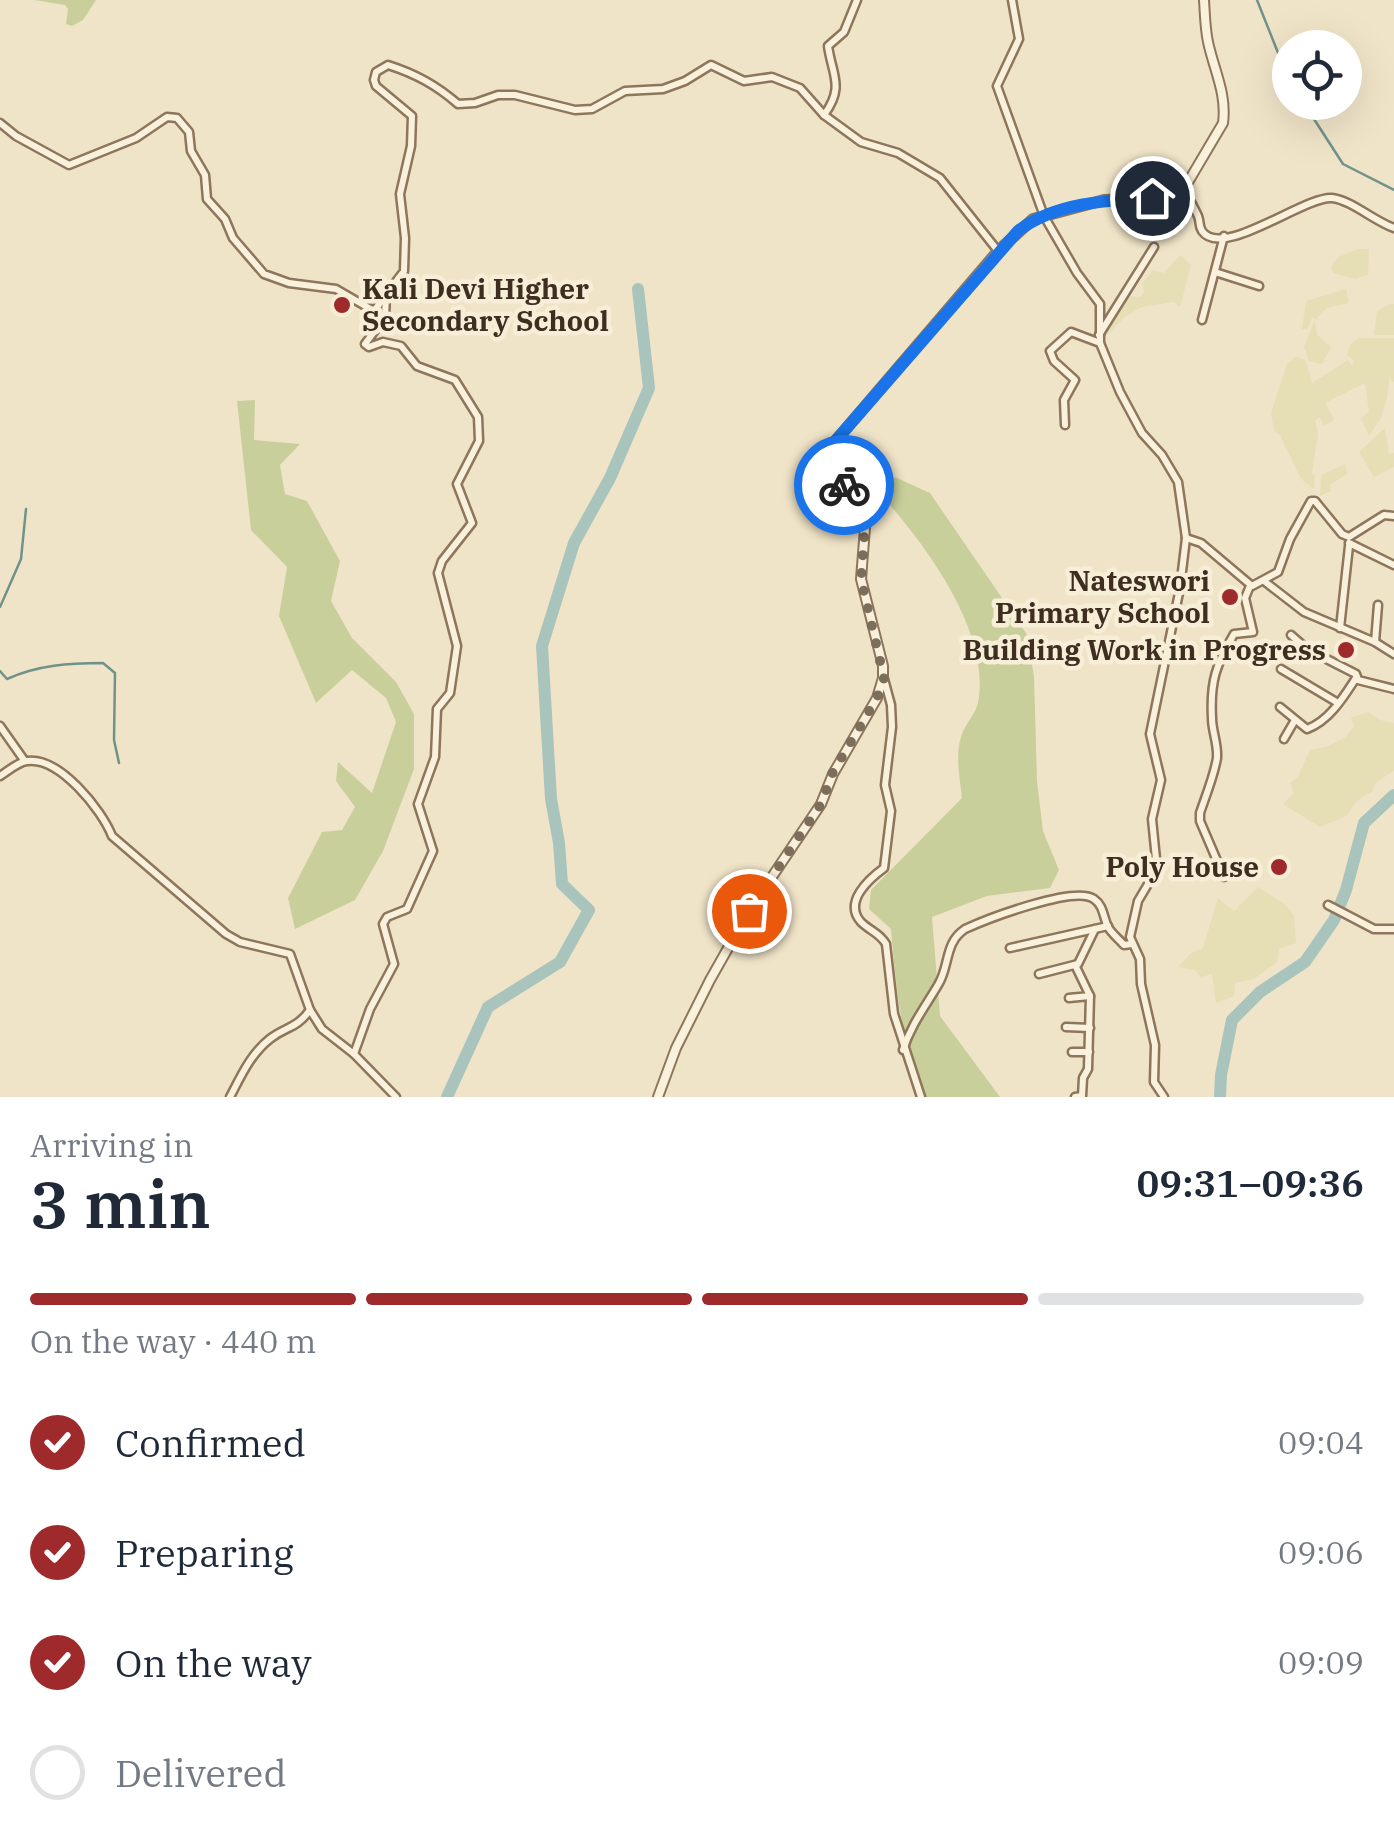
<!DOCTYPE html>
<html lang="en">
<head>
<meta charset="utf-8">
<style>
  :root { --surface:#fff; --page:#f2f2f3; --text:#1f2937; --muted:#747a83; --line:#e0e1e3; --accent:#9e2a2b }
  body { margin:0; font-family:"IBM Plex Serif",serif; background:var(--page); color:var(--text); height:100vh; display:flex; flex-direction:column; font-size:38px; white-space:nowrap }
  * { box-sizing:border-box; margin:0 }
  p { font-size:32px; color:var(--muted) }
  .icon { flex:none; width:55px; height:55px; fill:none; stroke:currentColor; stroke-width:2; stroke-linecap:round; stroke-linejoin:round }
  .map { position:relative; height:1097px; overflow:hidden }
  .drawer { display:flex; flex-direction:column; background:var(--surface); flex:1 }
  .drawer>* { flex:none }
  .fabs { position:absolute; left:1272px; top:30px; display:grid; gap:20px }
  .fabs a { display:grid; place-items:center; width:90px; height:90px; border-radius:50%; background:var(--surface); box-shadow:0 10px 40px #0002; font-size:50px }
  .pin { position:absolute; display:grid; place-items:center; width:85px; height:85px; color:#fff; margin:-42px; border:5px solid #fff; border-radius:50%; box-shadow:0 2px 10px #0007 }
  .courier { position:absolute; display:grid; place-items:center; width:100px; height:100px; margin:-50px; border:8px solid #1a73e8; border-radius:50%; background:#fff; color:#222; box-shadow:0 2px 12px #0007 }
  .headline em { font-style:normal; font-weight:600 }
  .headline div { display:flex; flex-direction:column-reverse }
  .headline { display:flex; align-items:center; justify-content:space-between; height:170px; padding:0 30px }
  h1 { font-size:65px; font-weight:600; line-height:75px }
  .bar { display:grid; grid-template-columns:repeat(4,1fr); gap:15px 10px; align-content:center; height:120px; padding:0 30px }
  .bar i { height:12px; border-radius:8px; background:var(--line) }
  .bar .current { background:var(--accent) }
  .bar p { grid-column:span 4 }
  ol { padding:0 30px; list-style:none }
  li { display:flex; align-items:center; gap:30px; height:110px }
  li p { margin-inline-start:auto }
  li .icon { padding:10px; border-radius:50%; background:var(--accent); color:#fff; stroke-width:4 }
  li:last-child { color:var(--muted) }
  li i { width:55px; height:55px; border:5px solid var(--line); border-radius:50% }
  .map>svg:first-child { display:block }
  .farmland { fill:#e6deb5 }
  .green { fill:#c9cf9b }
  .lines { fill:none; stroke-linecap:round; stroke-linejoin:round }
  .stream { stroke:#6f938a; stroke-width:2.5 }
  .river { stroke:#a9c4bc; stroke-width:12 }
  .minor-casing { stroke:#8d765c; stroke-width:11 }
  .tertiary-casing { stroke:#8d765c; stroke-width:12 }
  .minor { stroke:#faf1dc; stroke-width:6 }
  .tertiary { stroke:#faf1dc; stroke-width:8 }
  .done { stroke:#7c6e5b; stroke-width:10; stroke-dasharray:0 18 }
  .route { stroke:#1a73e8; stroke-width:12 }
  .poi-dot { fill:#9e2a2b; stroke:#f7eed8; stroke-width:4 }
  .labels { text-anchor:middle; stroke-width:9; stroke-linejoin:round; paint-order:stroke }
  .poi-label { font-size:28px; font-weight:bold; fill:#3d2e20; stroke:#f7eed8; text-anchor:end }
</style>
</head>
<body>
<div class="map">
<svg width="1394" height="1097" viewBox="0 0 1394 1097">
  <rect width="100%" height="100%" fill="#f0e4c8"/>
  <g class="farmland">
    <polygon points="1359,249 1369,249 1368,275 1355,279 1333,273 1331,267 1338,257"/>
    <polygon points="1180,255 1191,265 1180,307 1174,302 1142,307 1126,316 1105,337 1100,337 1126,296 1141,297 1144,292 1142,283 1153,270 1164,273"/>
    <polygon points="1346,289 1349,303 1327,308 1316,319 1312,317 1307,329 1302,329 1306,301"/>
    <polygon points="1390,304 1394,304 1394,335 1374,335 1377,311"/>
    <polygon points="1315,319 1317,335 1331,347 1322,364 1309,361 1304,347"/>
    <polygon points="1359,338 1394,338 1394,382 1391,382 1390,374 1387,398 1381,418 1369,436 1361,418 1369,412 1365,383 1325,403 1334,420 1324,426 1320,417 1315,420 1318,434 1312,474 1315,476 1314,489 1301,479 1280,435 1274,431 1271,413 1287,364 1296,357 1306,360 1312,383 1348,360 1352,366 1354,361 1347,355 1350,345"/>
    <polygon points="1385,428 1389,453 1394,453 1394,467 1374,477 1359,452"/>
    <polygon points="1345,464 1347,474 1330,485 1331,491 1320,496 1321,475"/>
    <polygon points="1368,712 1380,720 1394,723 1394,771 1375,783 1373,791 1358,800 1346,816 1320,827 1283,804 1294,793 1290,783 1298,777 1310,750 1326,747 1347,736 1354,726 1351,718"/>
    <polygon points="1258,887 1285,904 1294,916 1296,943 1279,949 1277,962 1254,979 1235,983 1234,996 1216,1003 1212,974 1201,977 1195,970 1178,967 1190,954 1203,948 1218,898 1234,911"/>
  </g>
  <g class="green">
    <polygon points="34,0 96,0 83,20 72,26 66,24 68,9 65,5"/>
    <polygon points="255,400 254,440 300,444 280,465 285,494 307,501 340,561 331,601 352,638 396,682 414,714 414,769 383,851 355,900 295,929 288,898 322,832 342,830 355,807 336,781 338,762 372,793 396,722 386,698 352,670 316,703 279,616 287,567 251,530 237,401"/>
    <path d="M 860,472 L 897,478 L 930,493 L 1026,633 L 1034,676 L 1037,781 L 1043,831 L 1059,870 L 1050,888 L 987,896 L 932,917 L 940,1016 L 1000,1097 L 922,1097 C 901,1043 896,987 891,929 L 869,909 L 871,890 L 962,798 C 960,779 955,756 961,737 C 964,725 975,715 978,703 C 993,625 911,525 860,472 Z"/>
  </g>
  <g class="lines">
    <g class="stream">
      <polyline points="1257,0 1290,83"/>
      <polyline points="1303,102 1343,164 1394,190"/>
      <polyline points="0,607 21,559 26,509"/>
      <path d="M 0,671 L 7,679 C 38,665 69,663 103,663 L 115,673 L 114,740 L 119,763"/>
    </g>
    <g class="river">
      <polyline points="447,1097 488,1007 560,962 589,910 562,884 559,843 551,799 542,646 574,543 610,478 649,388 638,289"/>
      <polyline points="1220,1097 1221,1075 1232,1020 1260,992 1305,962 1334,920 1346,890 1364,823 1394,795"/>
    </g>
    <defs>
      <g id="minor">
        <polyline points="1012,0 1019,39 997,86 1044,216 1077,273 1100,304 1100,343 1120,392 1142,433 1162,455 1178,482 1186,538 1180,588 1150,734 1161,780 1152,819 1157,869 1138,901 1130,937 1140,959 1141,984 1155,1045 1154,1082 1164,1097"/>
        <path d="M 824,115 C 845,87 832,75 828,46 L 844,32 L 857,0"/>
        <path d="M 0,123 L 16,136 L 69,165 L 136,138 L 167,117 L 177,118 L 189,132 L 191,151 L 205,175 L 207,199 L 225,219 L 233,238 L 264,274 L 289,283 L 336,289 L 374,311 L 404,271 L 405,238 L 400,194 L 411,146 L 412,116 L 376,86 L 374,80 L 376,72 L 388,65 C 416,74 436,85 458,104 L 475,103 L 498,95 L 515,95 L 575,110 L 592,109 L 625,91 L 663,89 L 685,81 L 711,65 L 744,81 L 772,77 L 800,88 L 824,115 L 861,142 L 898,153 L 940,178 L 998,251"/>
        <path d="M 1184,189 C 1188,198 1194,207 1198,216 C 1201,224 1198,224 1202,231 C 1222,260 1304,196 1332,198 C 1351,200 1374,221 1394,228"/>
        <polyline points="1215,272 1259,286"/>
        <polyline points="386,296 385,317 365,344 369,347 383,342 401,346 417,366 455,380 478,417 479,441 457,484 472,523 442,561 438,573 457,646 450,693 437,709 435,757 418,804 433,851 407,909 387,917 383,924 394,964 370,1009 354,1054 396,1097"/>
        <polyline points="1202,320 1224,236"/>
        <polyline points="1099,335 1154,247"/>
        <polyline points="1065,425 1064,400 1075,380 1054,361 1050,351 1071,332 1100,343"/>
        <polyline points="1186,538 1201,543 1252,586 1278,572 1290,539 1311,501 1315,501 1342,534 1349,537 1384,515 1394,516"/>
        <polyline points="1349,543 1394,565"/>
        <polyline points="1264,581 1304,612 1375,642 1394,654"/>
        <polyline points="1340,628 1349,546"/>
        <polyline points="1291,635 1307,649 1356,674 1358,680 1394,689"/>
        <polyline points="1375,642 1378,605"/>
        <polyline points="1281,669 1338,703"/>
        <path d="M 884,679 L 891,705 L 892,727 L 885,785 L 891,811 L 884,868 C 869,879 843,902 861,922 C 870,931 880,933 886,944 L 894,1014 L 921,1097"/>
        <path d="M 1280,707 L 1307,729 C 1329,721 1343,698 1356,678"/>
        <polyline points="0,726 24,760"/>
        <polyline points="1284,739 1295,720"/>
        <path d="M 0,776 C 8,771 18,762 27,761 C 59,756 102,810 112,836 L 226,934 L 240,942 L 290,954 L 310,1010 L 322,1029 L 354,1054"/>
        <path d="M 1224,877 L 1200,821 L 1200,813 C 1206,795 1214,776 1217,758 C 1218,743 1212,732 1212,718 C 1210,681 1216,665 1234,634 L 1253,632 L 1245,598 L 1250,586"/>
        <polyline points="1328,905 1374,929 1394,929"/>
        <polyline points="1010,948 1108,926"/>
        <polyline points="1039,974 1078,964 1095,929"/>
        <polyline points="1069,998 1090,996 1075,965"/>
        <polyline points="1066,1027 1090,1028"/>
        <path d="M 903,1050 C 911,1025 925,1007 938,985 C 950,966 944,943 965,929 C 987,919 1075,885 1094,899 C 1104,906 1103,917 1108,927 C 1112,934 1119,939 1124,945 L 1132,944"/>
        <polyline points="1072,1052 1089,1052"/>
        <path d="M 230,1097 C 241,1076 251,1053 271,1038 C 287,1026 296,1029 310,1010"/>
        <polyline points="1075,1097 1082,1096 1083,1078 1088,1069 1090,996"/>
      </g>
      <path id="tertiary" d="M 658,1097 L 676,1048 L 710,980 L 749,911 L 821,804 L 833,774 L 877,698 L 883,678 L 883,666 L 861,579 L 866,515 C 850,492 832,474 832,445 L 998,251 L 1033,219 L 1104,200 L 1152,198 L 1184,189 L 1223,123 C 1227,94 1214,70 1208,42 C 1205,28 1205,14 1204,0"/>
    </defs>
    <use href="#minor" class="minor-casing"/>
    <use href="#tertiary" class="tertiary-casing"/>
    <use href="#minor" class="minor"/>
    <use href="#tertiary" class="tertiary"/>
  </g>
  <g class="lines">
    <polyline class="done" points="749,911 821,804 832,774 877,698 884,678 861,579 866,514 844,485"/>
    <path class="route" d="M 844,485 L 832,461 L 832,445 L 1018,231 C 1054,203 1107,200 1152,198"/>
  </g>
  <g class="poi-dot">
    <circle cx="342" cy="305" r="10"/>
    <circle cx="1230" cy="597" r="10"/>
    <circle cx="1346" cy="650" r="10"/>
    <circle cx="1279" cy="867" r="10"/>
  </g>
  <g class="labels">
    <g class="poi-label">
      <text x="362" y="299" text-anchor="start">Kali Devi Higher<tspan x="362" dy="32">Secondary School</tspan></text>
      <text x="1210" y="591">Nateswori<tspan x="1210" dy="32">Primary School</tspan></text>
      <text x="1326" y="660">Building Work in Progress</text>
      <text x="1259" y="877">Poly House</text>
    </g>
  </g>
</svg>
<div class="fabs">
<a><svg class="icon" aria-label="locate" viewBox="0 0 24 24"><circle cx="12" cy="12" r="6"/><path d="M12 2v4M12 18v4M2 12h4M18 12h4"/></svg></a>
</div>
<div class="pin" style="left:749px;top:911px;background:#ea580c"><svg class="icon" aria-label="bag" viewBox="0 0 24 24"><path d="M5 8h14l-1 12H6zM9 8a3 3 0 0 1 6 0"/></svg></div>
<div class="pin" style="left:1152px;top:198px;background:#1f2937"><svg class="icon" aria-label="home" viewBox="0 0 24 24"><path d="M3 11l9-7 9 7M6 9v11h12V9"/></svg></div>
<div class="courier" style="left:844px;top:485px"><svg class="icon" aria-label="bike" viewBox="0 0 24 24"><circle cx="6" cy="16" r="4"/><circle cx="18" cy="16" r="4"/><path d="M6 16l4-8h5l3 8M10 8l3 8H6M13 5h3"/></svg></div>
</div>
<section class="drawer">
<div class="headline"><div><h1>3 min</h1><p>Arriving in</p></div><em>09:31–09:36</em></div>
<div class="bar"><i class="current"></i><i class="current"></i><i class="current"></i><i></i><p>On the way · 440 m</p></div>
<ol>
<li><svg class="icon" aria-label="check" viewBox="0 0 24 24"><path d="M5 12l5 5 9-10"/></svg>Confirmed<p>09:04</p></li>
<li><svg class="icon" aria-label="check" viewBox="0 0 24 24"><path d="M5 12l5 5 9-10"/></svg>Preparing<p>09:06</p></li>
<li><svg class="icon" aria-label="check" viewBox="0 0 24 24"><path d="M5 12l5 5 9-10"/></svg>On the way<p>09:09</p></li>
<li><i></i>Delivered</li>
</ol>
</section>
</body>
</html>
